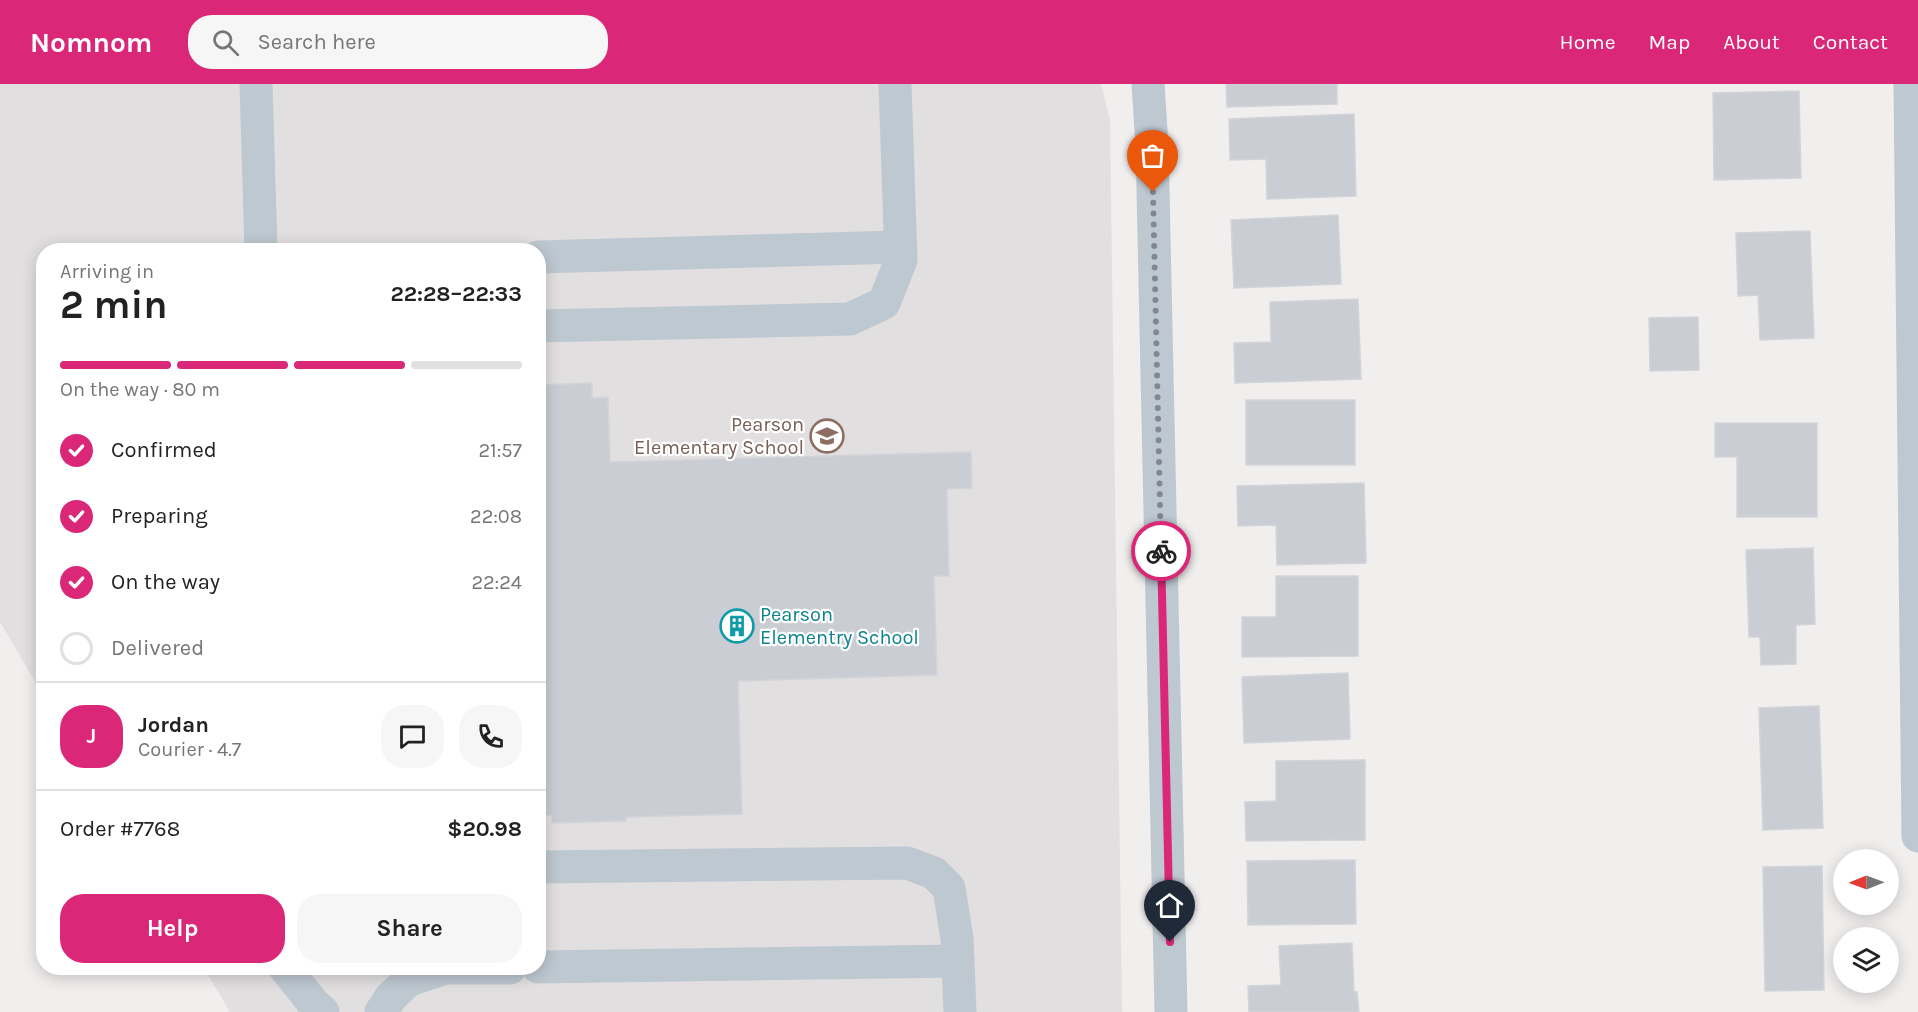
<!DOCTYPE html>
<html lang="en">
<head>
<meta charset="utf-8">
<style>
  :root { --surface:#fff; --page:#f6f6f6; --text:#222; --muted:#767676; --line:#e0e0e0; --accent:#db2777 }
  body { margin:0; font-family:Karla,sans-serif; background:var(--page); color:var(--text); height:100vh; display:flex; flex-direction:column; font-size:22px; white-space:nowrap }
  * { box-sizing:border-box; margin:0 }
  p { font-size:20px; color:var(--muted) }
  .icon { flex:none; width:33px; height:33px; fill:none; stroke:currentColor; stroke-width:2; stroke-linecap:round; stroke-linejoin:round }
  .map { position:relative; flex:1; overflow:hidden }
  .details { position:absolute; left:36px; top:159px; width:510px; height:732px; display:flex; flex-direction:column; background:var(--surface); border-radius:24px; box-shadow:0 3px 15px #0003 }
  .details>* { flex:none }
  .needle { width:39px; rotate:269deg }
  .buttons { position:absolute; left:1833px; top:765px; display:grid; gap:12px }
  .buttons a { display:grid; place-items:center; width:66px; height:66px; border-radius:50%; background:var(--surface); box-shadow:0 3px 15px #0003; font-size:30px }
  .pin { position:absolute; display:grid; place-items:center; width:51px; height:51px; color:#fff; margin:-62px -26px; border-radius:50% 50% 50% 0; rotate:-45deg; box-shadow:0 0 6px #0007 }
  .pin .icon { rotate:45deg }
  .courier { position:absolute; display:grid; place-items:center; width:60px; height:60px; margin:-30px; border:4px solid #db2777; border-radius:50%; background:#fff; color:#222; box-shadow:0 2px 8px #0007 }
  .headline em { font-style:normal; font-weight:700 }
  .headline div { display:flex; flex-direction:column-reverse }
  .headline { display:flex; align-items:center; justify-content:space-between; height:102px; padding:0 24px }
  h1 { font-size:39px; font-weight:700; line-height:45px }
  .bar { display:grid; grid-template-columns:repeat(4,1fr); gap:9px 6px; align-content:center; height:72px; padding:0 24px }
  .bar i { height:8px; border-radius:4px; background:var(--line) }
  .bar .selected { background:var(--accent) }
  .bar p { grid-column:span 4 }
  .line { display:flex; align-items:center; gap:15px; padding:0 24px; border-top:2px solid var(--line) }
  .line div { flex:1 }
  .round { display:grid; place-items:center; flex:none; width:63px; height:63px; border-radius:24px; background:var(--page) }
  ol { padding:0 24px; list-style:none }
  li { display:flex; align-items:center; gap:18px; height:66px }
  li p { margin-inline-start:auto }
  li .icon { padding:6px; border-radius:50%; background:var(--accent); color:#fff; stroke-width:4 }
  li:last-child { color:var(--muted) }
  li i { width:33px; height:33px; border:3px solid var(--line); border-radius:50% }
  .primary-button { display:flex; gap:12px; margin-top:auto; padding:12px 24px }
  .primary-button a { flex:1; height:69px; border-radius:24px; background:var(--accent); color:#fff; font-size:24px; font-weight:700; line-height:69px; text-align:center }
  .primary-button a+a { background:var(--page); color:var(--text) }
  header { display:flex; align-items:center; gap:36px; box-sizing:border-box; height:84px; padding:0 30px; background:var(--accent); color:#fff }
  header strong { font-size:28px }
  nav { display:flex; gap:33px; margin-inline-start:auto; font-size:21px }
  .search { width:420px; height:54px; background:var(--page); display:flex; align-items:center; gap:15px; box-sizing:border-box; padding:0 21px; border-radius:24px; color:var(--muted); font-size:22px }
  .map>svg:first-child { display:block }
  .education { fill:#e2dfe0 }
  .building { fill:#cacdd3; stroke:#d2d4da; stroke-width:1.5 }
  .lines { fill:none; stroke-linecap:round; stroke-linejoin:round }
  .minor { stroke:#bec8d1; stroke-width:33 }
  .done { stroke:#81888f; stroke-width:6; stroke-dasharray:0 10.8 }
  .route { stroke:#db2777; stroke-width:8 }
  .labels { text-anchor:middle; stroke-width:4.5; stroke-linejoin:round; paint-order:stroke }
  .education-label { font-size:20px; fill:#785e54; stroke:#fff; text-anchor:end }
  .culture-label { font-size:20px; fill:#0d838f; stroke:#fff; text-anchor:start }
</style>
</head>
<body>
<header>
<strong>Nomnom</strong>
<div class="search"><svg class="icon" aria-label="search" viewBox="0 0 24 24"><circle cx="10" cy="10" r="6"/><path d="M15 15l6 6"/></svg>Search here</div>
<nav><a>Home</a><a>Map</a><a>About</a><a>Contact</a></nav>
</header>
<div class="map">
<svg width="1918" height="928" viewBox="0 0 1918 928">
  <rect width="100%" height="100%" fill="#f1eeee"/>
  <polygon class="education" points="0,0 1101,0 1110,36 1122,928 230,928 204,884 538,884 538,166 44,166 43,611 0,538"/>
  <g class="building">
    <polygon points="1226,0 1337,0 1337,20 1227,23"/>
    <polygon points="1799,7 1801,94 1714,96 1713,9"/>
    <polygon points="1354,30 1356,112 1267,115 1266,75 1230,76 1229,35"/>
    <polygon points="1338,131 1341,200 1234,204 1231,136"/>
    <polygon points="1810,147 1814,254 1760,256 1758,211 1738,212 1736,149"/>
    <polygon points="1358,215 1361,295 1235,299 1234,259 1271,258 1270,218"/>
    <polygon points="1698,233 1699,286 1650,287 1649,234"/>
    <polygon points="592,299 592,314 608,313 610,378 971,368 972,404 947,405 949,492 934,492 937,591 738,597 742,730 626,733 626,737 552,739 552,731 538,731 538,301"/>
    <rect x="1246" y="316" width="109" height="65"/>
    <polygon points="1715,339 1817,339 1817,433 1737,433 1737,373 1715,373"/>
    <polygon points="1364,399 1366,479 1277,481 1276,441 1238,442 1237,402"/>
    <polygon points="1813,464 1815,540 1796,541 1796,580 1761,581 1760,553 1749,553 1746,466"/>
    <polygon points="1276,492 1358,492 1358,572 1242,573 1242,533 1276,533"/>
    <polygon points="1348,589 1350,655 1244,659 1242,593"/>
    <polygon points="1819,622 1823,744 1763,746 1759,624"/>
    <polygon points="1365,676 1365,756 1246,757 1245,718 1276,717 1276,677"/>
    <polygon points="1355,776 1356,840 1248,841 1247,777"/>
    <polygon points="1822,782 1824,906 1765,907 1763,783"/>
    <polygon points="1352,859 1354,908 1357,908 1359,928 1249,928 1248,902 1281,901 1279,862"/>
  </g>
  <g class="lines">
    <g class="minor">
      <polyline points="256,0 261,166"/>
      <polyline points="1148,0 1152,61 1171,928"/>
      <polyline points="1910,0 1918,752"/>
      <polyline points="538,173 900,163"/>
      <polyline points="538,242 850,235 884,219 901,176 895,0"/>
      <polyline points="538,783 907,779 934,789 949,804 957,855 960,928"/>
      <polyline points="538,883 958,877"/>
      <polyline points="285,884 313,919 323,928"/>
      <polyline points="381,928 391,913 409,896 445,884 510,884"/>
    </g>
  </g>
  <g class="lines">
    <polyline class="done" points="1153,108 1161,467"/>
    <polyline class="route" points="1161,467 1170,858"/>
  </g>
  <defs>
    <symbol id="school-ring" viewBox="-11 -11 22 22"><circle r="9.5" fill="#fff" stroke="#8d6e63" stroke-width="1.5"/><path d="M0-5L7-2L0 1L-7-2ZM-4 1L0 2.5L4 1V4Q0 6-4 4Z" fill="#8d6e63"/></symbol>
    <symbol id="building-ring" viewBox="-11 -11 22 22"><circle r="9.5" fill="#fff" stroke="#0f9aa8" stroke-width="1.5"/><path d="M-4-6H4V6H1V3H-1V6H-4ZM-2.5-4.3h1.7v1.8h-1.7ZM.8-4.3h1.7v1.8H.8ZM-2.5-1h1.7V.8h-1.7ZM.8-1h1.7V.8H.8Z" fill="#0f9aa8"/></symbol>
  </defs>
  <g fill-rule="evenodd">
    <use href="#school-ring" x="808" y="333" width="38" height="38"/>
    <use href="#building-ring" x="718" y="523" width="38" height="38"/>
  </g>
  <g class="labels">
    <g class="education-label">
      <text x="804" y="347">Pearson<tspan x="804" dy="23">Elementary School</tspan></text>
    </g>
    <g class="culture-label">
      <text x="760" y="537">Pearson<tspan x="760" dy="23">Elementry School</tspan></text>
    </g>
  </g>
</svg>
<div class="buttons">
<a><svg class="needle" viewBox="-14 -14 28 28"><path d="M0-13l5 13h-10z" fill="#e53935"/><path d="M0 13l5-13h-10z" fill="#767676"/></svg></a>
<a><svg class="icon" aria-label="layers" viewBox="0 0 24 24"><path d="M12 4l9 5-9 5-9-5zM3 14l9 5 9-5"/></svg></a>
</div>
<div class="pin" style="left:1153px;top:108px;background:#ea580c"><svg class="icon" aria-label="bag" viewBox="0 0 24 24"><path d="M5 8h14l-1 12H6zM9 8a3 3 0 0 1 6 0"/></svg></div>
<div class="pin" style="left:1170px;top:858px;background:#1f2937"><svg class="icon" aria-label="home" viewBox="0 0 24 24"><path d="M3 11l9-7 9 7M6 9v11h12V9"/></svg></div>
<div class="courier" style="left:1161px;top:467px"><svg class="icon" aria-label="bike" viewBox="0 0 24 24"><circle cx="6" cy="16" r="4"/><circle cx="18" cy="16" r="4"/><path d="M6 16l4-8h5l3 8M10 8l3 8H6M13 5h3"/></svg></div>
<section class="details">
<div class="headline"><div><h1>2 min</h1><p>Arriving in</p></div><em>22:28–22:33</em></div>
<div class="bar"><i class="selected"></i><i class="selected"></i><i class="selected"></i><i></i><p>On the way · 80 m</p></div>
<ol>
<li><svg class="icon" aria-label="check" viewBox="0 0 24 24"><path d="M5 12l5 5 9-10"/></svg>Confirmed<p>21:57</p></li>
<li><svg class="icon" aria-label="check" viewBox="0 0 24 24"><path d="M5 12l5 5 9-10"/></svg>Preparing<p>22:08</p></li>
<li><svg class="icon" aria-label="check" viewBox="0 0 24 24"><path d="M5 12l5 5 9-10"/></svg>On the way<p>22:24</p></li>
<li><i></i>Delivered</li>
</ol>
<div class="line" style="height:108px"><b class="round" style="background:var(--accent);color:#fff">J</b><div><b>Jordan</b><p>Courier · 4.7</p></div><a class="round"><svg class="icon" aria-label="chat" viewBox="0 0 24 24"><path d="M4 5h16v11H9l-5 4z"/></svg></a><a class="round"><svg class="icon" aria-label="phone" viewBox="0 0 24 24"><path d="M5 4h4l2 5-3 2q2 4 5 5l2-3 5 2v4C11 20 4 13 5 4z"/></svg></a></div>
<div class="line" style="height:78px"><div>Order #7768</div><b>$20.98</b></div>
<div class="primary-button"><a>Help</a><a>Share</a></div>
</section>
</div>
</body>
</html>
